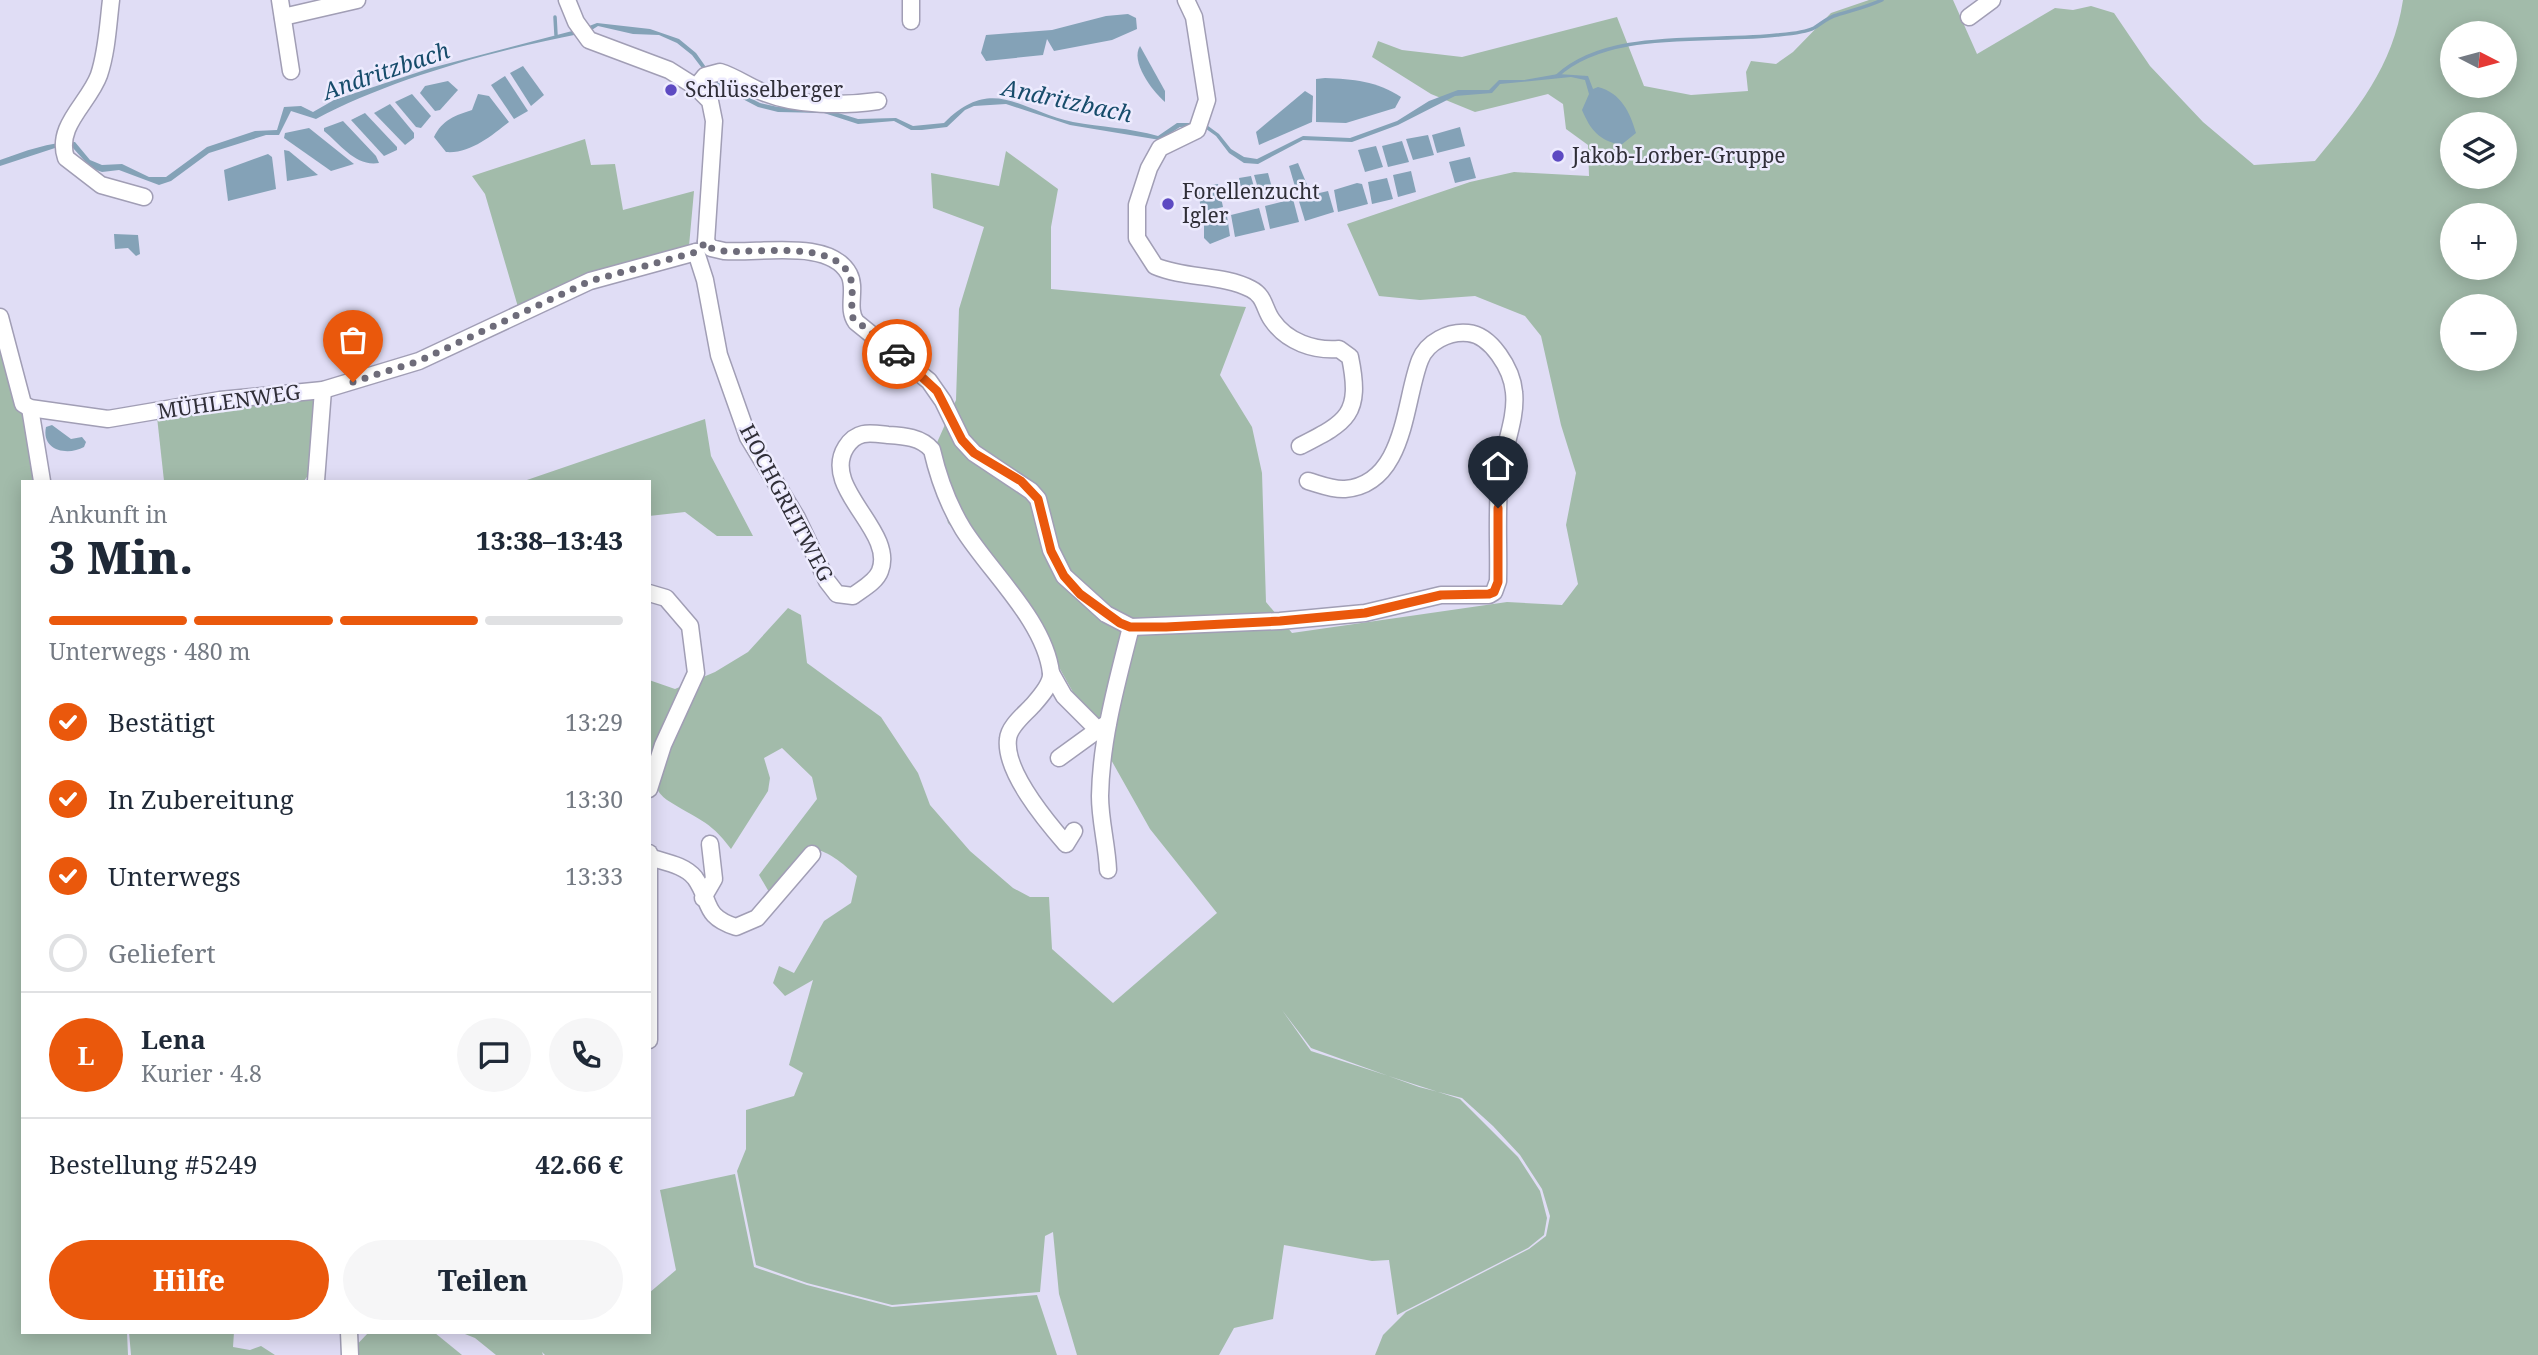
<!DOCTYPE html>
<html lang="de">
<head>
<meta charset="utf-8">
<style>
  :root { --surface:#fff; --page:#f6f6f7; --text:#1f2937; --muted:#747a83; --line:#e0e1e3; --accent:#ea580c }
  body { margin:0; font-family:"Noto Serif",serif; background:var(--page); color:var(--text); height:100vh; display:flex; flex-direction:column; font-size:26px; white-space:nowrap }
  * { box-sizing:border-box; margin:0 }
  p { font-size:23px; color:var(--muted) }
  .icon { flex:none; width:38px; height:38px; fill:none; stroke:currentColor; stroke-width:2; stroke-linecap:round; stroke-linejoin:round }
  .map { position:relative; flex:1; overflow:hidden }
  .panel { position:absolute; left:21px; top:480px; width:630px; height:854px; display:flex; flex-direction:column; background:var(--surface); border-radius:0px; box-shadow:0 4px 18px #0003 }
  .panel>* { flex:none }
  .needle { width:46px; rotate:96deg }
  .controls { position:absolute; left:2440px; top:21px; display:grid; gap:14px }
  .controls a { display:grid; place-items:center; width:77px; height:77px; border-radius:50%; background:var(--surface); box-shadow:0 4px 18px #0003; font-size:35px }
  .pin { position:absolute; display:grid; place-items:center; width:60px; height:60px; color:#fff; margin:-72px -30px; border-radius:50% 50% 50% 0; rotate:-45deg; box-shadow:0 0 7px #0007 }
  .pin .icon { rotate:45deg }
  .courier { position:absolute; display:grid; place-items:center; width:70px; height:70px; margin:-35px; border:5px solid #ea580c; border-radius:50%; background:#fff; color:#222; box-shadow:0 2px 9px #0007 }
  .summary em { font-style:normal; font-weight:800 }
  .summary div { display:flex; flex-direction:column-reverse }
  .summary { display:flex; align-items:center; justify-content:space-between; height:119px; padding:0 28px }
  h1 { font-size:46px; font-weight:800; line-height:52px }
  .bar { display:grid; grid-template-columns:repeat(4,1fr); gap:10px 7px; align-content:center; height:84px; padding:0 28px }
  .bar i { height:9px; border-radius:5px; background:var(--line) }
  .bar .selected { background:var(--accent) }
  .bar p { grid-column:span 4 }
  .line { display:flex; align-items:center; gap:18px; padding:0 28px; border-top:2px solid var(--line) }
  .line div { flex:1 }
  .round { display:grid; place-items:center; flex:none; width:74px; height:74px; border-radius:37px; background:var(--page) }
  ol { padding:0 28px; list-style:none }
  li { display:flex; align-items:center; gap:21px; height:77px }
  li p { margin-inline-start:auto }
  li .icon { padding:7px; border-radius:50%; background:var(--accent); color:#fff; stroke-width:4 }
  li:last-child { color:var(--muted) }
  li i { width:38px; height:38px; border:4px solid var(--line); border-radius:50% }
  .cta { display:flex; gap:14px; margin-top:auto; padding:14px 28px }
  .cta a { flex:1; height:80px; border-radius:42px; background:var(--accent); color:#fff; font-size:28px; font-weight:800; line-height:80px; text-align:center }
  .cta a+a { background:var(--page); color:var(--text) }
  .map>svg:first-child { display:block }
  .green { fill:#a2bbaa; fill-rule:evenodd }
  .water { fill:#84a2b7 }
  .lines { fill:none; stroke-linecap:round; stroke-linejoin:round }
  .stream { stroke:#84a2b7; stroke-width:3.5 }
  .minor-casing { stroke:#a19eb5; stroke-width:19 }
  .minor { stroke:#fff; stroke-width:16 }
  .done { stroke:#6e6c7a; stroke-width:7; stroke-dasharray:0 12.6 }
  .route { stroke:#ea580c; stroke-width:9 }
  .poi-dot { fill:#5d4ac2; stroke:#edebfe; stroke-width:2.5 }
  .labels { text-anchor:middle; stroke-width:5; stroke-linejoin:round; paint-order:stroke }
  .poi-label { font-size:21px; fill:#302f38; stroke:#edebfe; text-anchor:start }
  .street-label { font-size:21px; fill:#302f38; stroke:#edebfe }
  .water-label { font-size:23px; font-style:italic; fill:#174c6b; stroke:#edebfe }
</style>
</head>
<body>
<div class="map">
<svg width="2538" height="1355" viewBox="0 0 2538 1355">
  <rect width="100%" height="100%" fill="#e0ddf5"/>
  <g class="green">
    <path d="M 1869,0 L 1953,0 L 1977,54 L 2055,8 L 2073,10 L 2091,6 L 2114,13 L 2150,66 L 2203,122 L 2254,165 L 2315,161 C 2357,110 2393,67 2403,0 L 2538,0 L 2538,1355 L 1375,1355 L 1383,1335 L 1406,1312 L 1529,1249 L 1546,1236 L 1550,1216 L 1542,1189 L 1520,1155 L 1493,1126 L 1462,1098 L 1419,1087 L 1311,1048 L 1282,1010 L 1311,1051 L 1460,1099 L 1518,1157 L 1540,1191 L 1547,1218 L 1544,1235 L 1528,1248 L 1397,1315 L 1389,1260 L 1372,1261 L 1284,1245 L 1273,1319 L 1234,1328 L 1219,1355 L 1077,1355 L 1059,1294 L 1053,1232 L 1045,1236 L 1040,1292 L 892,1305 L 807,1283 L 756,1265 L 737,1171 L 746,1149 L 746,1110 L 794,1096 L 803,1073 L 789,1065 L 813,980 L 785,996 L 773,983 L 779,966 L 794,973 L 824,921 L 851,903 L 857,876 C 808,832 806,848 769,892 L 759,875 L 817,799 L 812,777 L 782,748 L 764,758 L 770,778 L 768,791 L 731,849 C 709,819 696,819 667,800 C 639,782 649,711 649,680 L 675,689 L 715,672 L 748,652 L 788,608 L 801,615 L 807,663 L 881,717 L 918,773 L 930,805 L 970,851 L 1013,888 L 1030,897 L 1049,897 L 1052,949 L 1113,1003 L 1217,913 L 1150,829 L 1020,598 L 948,523 L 931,456 L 956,400 L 959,309 L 984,227 L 933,208 L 931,173 L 999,186 L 1006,151 L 1058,189 L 1051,227 L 1051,289 L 1246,307 L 1220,375 L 1252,427 L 1262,473 L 1266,602 L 1292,633 L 1507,602 L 1562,605 L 1578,584 L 1566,525 L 1576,473 L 1561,425 L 1541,336 L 1525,316 L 1475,296 L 1420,300 L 1379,296 L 1347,224 L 1470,182 L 1514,172 L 1589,176 L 1588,145 L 1566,129 L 1563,104 L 1548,94 L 1475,112 L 1431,94 L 1372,57 L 1378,41 L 1402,50 L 1462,57 L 1617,17 L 1644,86 L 1691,95 L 1748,91 L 1746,72 L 1751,61 L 1776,64 L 1793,52 L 1831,13 ZM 2452,33 L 2504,33 L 2504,86 L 2452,86 ZM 2452,124 L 2504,124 L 2504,177 L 2452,177 ZM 2452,215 L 2504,215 L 2504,268 L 2452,268 ZM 2452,306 L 2504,306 L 2504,359 L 2452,359 Z"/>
    <polygon points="585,139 591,165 615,164 623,210 694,191 689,246 518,307 485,194 472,176"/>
    <polygon points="0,331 18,408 28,424 38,481 23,481 23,1332 127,1332 128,1355 0,1355"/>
    <polygon points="316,397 314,467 304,481 164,481 157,417 172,413"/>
    <polygon points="705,419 711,456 753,536 717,536 685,512 649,516 649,481 524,481"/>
    <polygon points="735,1174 754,1267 807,1285 892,1307 1037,1295 1057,1355 545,1355 542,1352 543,1355 496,1355 475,1338 460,1332 649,1332 649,1293 676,1270 660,1190"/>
    <polygon points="129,1332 234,1332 233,1347 250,1350 261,1346 275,1355 131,1355"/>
    <polygon points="369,1332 435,1333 462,1355 347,1355"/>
  </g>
  <g class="water">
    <polygon points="1128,14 1136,18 1137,29 1112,40 1054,51 1047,39 1043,55 986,61 981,53 986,35 1052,30 1106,16"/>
    <path d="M 597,23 L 650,29 L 679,39 L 696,53 L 715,80 L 760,103 L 778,107 L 825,109 L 858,119 L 896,118 L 913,126 L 944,123 C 993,74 1020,111 1073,122 C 1101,127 1130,128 1158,136 L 1177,123 L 1204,123 L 1219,134 L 1231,149 L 1244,157 L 1257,159 L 1303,136 L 1350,138 L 1397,121 L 1429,101 L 1458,90 L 1489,90 L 1499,80 L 1524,80 L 1558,74 L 1588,76 L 1593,89 L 1598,87 C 1621,93 1630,112 1636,133 L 1621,145 C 1599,140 1591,131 1582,110 L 1589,94 L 1585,80 L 1571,77 L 1500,84 L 1492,93 L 1455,96 L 1398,125 L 1352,142 L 1303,140 L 1258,164 L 1244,163 L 1229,153 L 1216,136 L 1202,126 L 1180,127 L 1160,140 L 1070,125 L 1006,104 L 974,106 L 965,110 L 947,127 L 922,130 L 911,130 L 894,121 L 858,124 L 824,113 L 778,112 L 758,107 L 714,84 L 692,55 L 677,43 L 659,35 L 633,34 L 598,26 L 587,33 L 584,28 Z"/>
    <path d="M 576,30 L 579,34 C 496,50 390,79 316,119 L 291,111 L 279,135 L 266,135 L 209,153 L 171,181 L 159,185 L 119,170 L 102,172 L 91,168 L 73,148 L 55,148 L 0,166 L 0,160 C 25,151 49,142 75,142 L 90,160 L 102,165 L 122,164 L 149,177 L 166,177 L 207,147 L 255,131 L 277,130 L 284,107 L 301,106 L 313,112 L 334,100 L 431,68 Z"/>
    <path d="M 1140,46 L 1165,91 L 1165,102 C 1152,91 1130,61 1140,46 Z"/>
    <polygon points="523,66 544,95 531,106 510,73"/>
    <polygon points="505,76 528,111 514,119 491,85"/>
    <path d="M 1325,78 C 1353,79 1377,81 1401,97 L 1395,108 L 1346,123 L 1316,122 L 1316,79 Z"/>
    <polygon points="448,81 458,90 440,110 435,111 420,93 425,86"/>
    <polygon points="1305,91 1313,96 1312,122 1259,145 1256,132"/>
    <polygon points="412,94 431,116 421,128 416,127 395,102"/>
    <path d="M 478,94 L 489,96 L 509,122 C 491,136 470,154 446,152 L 434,137 C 442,120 456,115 472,110 Z"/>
    <polygon points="390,104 414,133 414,138 405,145 374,113"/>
    <polygon points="365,113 397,147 397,150 384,156 351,120"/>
    <path d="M 343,121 L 376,156 L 379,163 C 356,167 341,145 324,131 L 324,128 Z"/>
    <polygon points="1460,127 1465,146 1437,153 1432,135"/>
    <polygon points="309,128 354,164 331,171 284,138 285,133"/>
    <polygon points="1428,135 1434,155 1413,160 1406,139"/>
    <polygon points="1402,141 1409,162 1388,167 1382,146"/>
    <polygon points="1376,146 1383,167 1365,172 1358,150"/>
    <polygon points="284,150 289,151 318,175 287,181"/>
    <polygon points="268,154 272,157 276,189 228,201 224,170"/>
    <polygon points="1470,157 1476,178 1455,183 1449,162"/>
    <polygon points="1298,163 1308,187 1296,190 1289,166"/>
    <polygon points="1411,171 1416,192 1398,197 1393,175"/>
    <polygon points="1268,173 1274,195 1261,198 1254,175"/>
    <polygon points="1251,176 1257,198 1244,201 1239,178"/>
    <polygon points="1387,178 1393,199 1372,204 1368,182"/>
    <polygon points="1357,183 1362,184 1368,204 1338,212 1334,190"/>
    <polygon points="1218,184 1223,207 1201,212 1198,187"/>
    <polygon points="1328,191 1334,212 1305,221 1298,198"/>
    <polygon points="1293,199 1299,222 1270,229 1265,206"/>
    <polygon points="1259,208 1265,230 1235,237 1231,215"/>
    <polygon points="1227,216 1230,236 1210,244 1204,238 1204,222"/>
    <polygon points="114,234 138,235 140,254 136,256 128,248 115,249"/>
    <path d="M 52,425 L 71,439 L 82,437 L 86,442 L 84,447 C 68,456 41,451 46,427 Z"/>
  </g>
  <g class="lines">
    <g class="stream">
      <polyline points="555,17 556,35"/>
      <path d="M 1557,76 C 1608,28 1711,43 1777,35 C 1788,34 1804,33 1814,28 C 1821,24 1828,17 1837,15 C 1853,10 1867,7 1882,0"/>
    </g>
    <defs>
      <g id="minor">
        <path d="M 111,0 C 108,25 107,51 99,75 C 89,103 55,126 66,158 L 101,185 L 144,197"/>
        <polyline points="280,0 291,71"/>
        <polyline points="567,0 576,22 589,40 669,70 696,87 710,101 714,121 706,242"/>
        <polyline points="911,0 911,21"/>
        <path d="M 1186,0 L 1194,17 L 1207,100 L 1197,130 L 1160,148 L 1149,168 L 1137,205 L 1137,238 L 1155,266 C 1185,279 1222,274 1251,289 C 1265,296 1264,309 1272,320 C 1287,342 1314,351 1339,349 L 1350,357 C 1362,415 1347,422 1300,446"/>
        <polyline points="283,17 357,0"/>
        <polyline points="1969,17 1992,0"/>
        <path d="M 696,87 L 705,76 L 720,72 C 736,77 749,87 765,93 C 798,106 842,106 878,101"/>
        <path d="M 706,242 L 711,248 L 724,251 C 759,254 830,238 849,274 C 857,289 846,308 856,322 L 929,381 L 943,401 L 962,440 L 974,453 L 1031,491 L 1038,499 L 1051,550 L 1064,576 L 1106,614 L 1131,627 L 1280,621 L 1365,613 L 1441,595 L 1489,595 L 1494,592 L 1498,581 C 1499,546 1496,510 1500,475 C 1503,448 1517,419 1514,392 C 1512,369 1491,335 1468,333 C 1449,331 1427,342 1420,360 C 1404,400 1406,484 1345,489 C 1333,490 1319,484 1308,481"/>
        <path d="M 696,252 L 705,280 L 719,355 L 748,437 L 797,518 L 827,581 L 837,594 L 853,596 C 862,589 876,582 880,571 C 896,531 820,488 846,447 C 857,430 870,433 888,435 C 904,436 921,437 932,450 C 938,476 949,506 963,529 C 990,572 1045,621 1051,673 C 1052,684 1040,697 1033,705 C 1025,714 1009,726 1008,739 C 1004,771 1046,821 1066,844 L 1074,831"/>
        <polyline points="0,317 23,404 30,408 108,419 220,400 323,390 419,361 590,281 696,252"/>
        <polyline points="30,408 42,481"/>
        <polyline points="316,481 323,390"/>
        <polyline points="649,593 666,598 690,626 696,673 663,745 649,789"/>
        <polyline points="1051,673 1064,696 1094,726 1099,729 1108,723"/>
        <polyline points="1059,758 1099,729"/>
        <polyline points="649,853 649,1040"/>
        <path d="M 649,857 C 664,862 685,865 695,878 C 712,902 702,916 736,927 L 757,918 L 812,854"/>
        <path d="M 1108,870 C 1107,845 1100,821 1100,796 C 1101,739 1117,682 1131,627"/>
        <polyline points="703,898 714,879 710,844"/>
        <polyline points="349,1332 350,1355"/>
      </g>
    </defs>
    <use href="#minor" class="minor-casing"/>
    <use href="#minor" class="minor"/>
  </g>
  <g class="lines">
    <path class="done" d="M 353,382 L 419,361 L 590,281 L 696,252 L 706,242 L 711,248 L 724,251 C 756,254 840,238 851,280 C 854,292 850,306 853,318 L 897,354"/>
    <polyline class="route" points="897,354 937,391 962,440 974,453 1021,481 1038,499 1051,551 1064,576 1080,594 1120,623 1130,627 1166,627 1280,621 1365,613 1441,595 1489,594 1494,592 1498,582 1498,508"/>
  </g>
  <g class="poi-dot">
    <circle cx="671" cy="90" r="7"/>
    <circle cx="1558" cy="156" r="7"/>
    <circle cx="1168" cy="204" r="7"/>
  </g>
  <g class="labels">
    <g class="poi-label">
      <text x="685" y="97">Schlüsselberger</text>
      <text x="1572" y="163">Jakob-Lorber-Gruppe</text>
      <text x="1182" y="199">Forellenzucht<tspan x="1182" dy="24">Igler</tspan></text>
    </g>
    <g class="street-label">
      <text transform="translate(229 402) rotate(-8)" y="7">MÜHLENWEG</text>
      <text transform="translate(786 503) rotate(62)" y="7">HOCHGREITWEG</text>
    </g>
    <g class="water-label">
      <text transform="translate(386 71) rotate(-19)" y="8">Andritzbach</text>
      <text transform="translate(1067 101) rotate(12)" y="8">Andritzbach</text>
    </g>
  </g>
</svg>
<div class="controls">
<a><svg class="needle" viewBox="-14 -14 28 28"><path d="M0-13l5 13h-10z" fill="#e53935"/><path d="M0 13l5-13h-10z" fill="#747a83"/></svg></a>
<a><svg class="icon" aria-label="layers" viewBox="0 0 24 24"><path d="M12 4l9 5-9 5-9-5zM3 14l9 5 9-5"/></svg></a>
<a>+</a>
<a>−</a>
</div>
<div class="pin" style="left:353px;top:382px;background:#ea580c"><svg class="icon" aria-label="bag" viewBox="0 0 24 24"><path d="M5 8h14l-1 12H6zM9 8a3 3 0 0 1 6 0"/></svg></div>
<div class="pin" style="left:1498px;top:508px;background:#1f2937"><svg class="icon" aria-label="home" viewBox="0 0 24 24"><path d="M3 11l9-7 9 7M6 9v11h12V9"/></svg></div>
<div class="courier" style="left:897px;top:354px"><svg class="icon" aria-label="car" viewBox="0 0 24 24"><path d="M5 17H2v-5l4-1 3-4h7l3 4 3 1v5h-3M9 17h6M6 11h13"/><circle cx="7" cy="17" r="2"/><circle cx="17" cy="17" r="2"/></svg></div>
<section class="panel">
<div class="summary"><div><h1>3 Min.</h1><p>Ankunft in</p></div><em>13:38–13:43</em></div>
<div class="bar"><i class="selected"></i><i class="selected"></i><i class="selected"></i><i></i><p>Unterwegs · 480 m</p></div>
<ol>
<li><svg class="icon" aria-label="check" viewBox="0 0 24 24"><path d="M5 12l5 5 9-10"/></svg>Bestätigt<p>13:29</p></li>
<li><svg class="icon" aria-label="check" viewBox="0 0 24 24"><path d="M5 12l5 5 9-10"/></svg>In Zubereitung<p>13:30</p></li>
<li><svg class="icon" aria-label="check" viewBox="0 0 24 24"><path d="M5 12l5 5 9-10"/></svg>Unterwegs<p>13:33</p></li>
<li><i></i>Geliefert</li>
</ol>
<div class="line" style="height:126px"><b class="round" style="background:var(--accent);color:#fff">L</b><div><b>Lena</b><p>Kurier · 4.8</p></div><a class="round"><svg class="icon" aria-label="chat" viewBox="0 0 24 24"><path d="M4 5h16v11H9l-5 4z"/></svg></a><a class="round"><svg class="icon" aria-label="phone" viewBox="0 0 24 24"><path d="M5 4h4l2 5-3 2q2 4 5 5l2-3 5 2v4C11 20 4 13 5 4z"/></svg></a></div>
<div class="line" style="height:91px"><div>Bestellung #5249</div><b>42.66 €</b></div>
<div class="cta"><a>Hilfe</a><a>Teilen</a></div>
</section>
</div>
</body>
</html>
